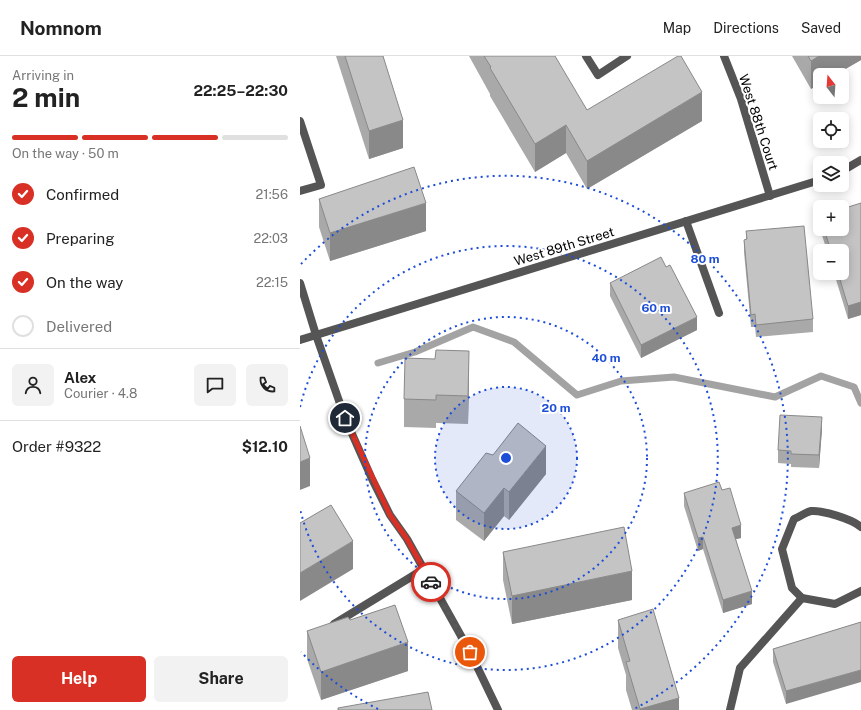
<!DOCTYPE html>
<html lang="en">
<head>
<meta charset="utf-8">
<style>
  :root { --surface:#fff; --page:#f2f2f2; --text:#222; --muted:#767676; --line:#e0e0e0; --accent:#d93025 }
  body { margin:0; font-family:"Public Sans",sans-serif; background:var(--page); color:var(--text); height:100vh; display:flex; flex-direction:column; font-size:15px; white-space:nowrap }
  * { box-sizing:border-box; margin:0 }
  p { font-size:13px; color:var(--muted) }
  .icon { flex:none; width:22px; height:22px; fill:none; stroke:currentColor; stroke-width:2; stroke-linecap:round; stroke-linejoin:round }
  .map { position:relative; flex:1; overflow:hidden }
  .details { display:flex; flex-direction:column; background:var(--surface); width:300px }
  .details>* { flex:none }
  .needle { width:26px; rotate:343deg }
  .fabs { position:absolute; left:513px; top:12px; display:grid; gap:8px }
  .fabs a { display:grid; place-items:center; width:36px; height:36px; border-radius:6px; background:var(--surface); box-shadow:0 2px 10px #0003; font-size:20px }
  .pin { position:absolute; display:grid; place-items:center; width:34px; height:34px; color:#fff; margin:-17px; border:2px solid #fff; border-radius:50%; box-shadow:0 1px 4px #0007 }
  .courier { position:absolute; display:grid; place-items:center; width:40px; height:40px; margin:-20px; border:3px solid #d93025; border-radius:50%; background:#fff; color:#222; box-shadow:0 1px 5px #0007 }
  .summary em { font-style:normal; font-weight:700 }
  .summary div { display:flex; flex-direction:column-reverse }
  .summary { display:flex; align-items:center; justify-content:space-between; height:68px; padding:0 12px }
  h1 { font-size:26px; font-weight:700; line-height:30px }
  .bar { display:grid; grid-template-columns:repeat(4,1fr); gap:6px 4px; align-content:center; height:48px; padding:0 12px }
  .bar i { height:5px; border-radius:3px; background:var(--line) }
  .bar .selected { background:var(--accent) }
  .bar p { grid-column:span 4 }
  .line { display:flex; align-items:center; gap:10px; padding:0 12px; border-top:1px solid var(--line) }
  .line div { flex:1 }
  .round { display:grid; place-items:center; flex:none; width:42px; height:42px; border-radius:6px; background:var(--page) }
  ol { padding:0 12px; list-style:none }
  li { display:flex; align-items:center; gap:12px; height:44px }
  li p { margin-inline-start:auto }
  li .icon { padding:4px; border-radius:50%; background:var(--accent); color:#fff; stroke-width:4 }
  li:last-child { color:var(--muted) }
  li i { width:22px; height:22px; border:2px solid var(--line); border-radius:50% }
  .button { display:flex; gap:8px; margin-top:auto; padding:8px 12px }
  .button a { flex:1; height:46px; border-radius:6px; background:var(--accent); color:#fff; font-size:16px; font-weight:700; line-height:46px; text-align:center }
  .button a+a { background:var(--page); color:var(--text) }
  header { display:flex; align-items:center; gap:24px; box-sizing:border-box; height:56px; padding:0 20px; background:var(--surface); border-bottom:1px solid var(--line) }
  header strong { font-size:19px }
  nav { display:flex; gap:22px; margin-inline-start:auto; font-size:14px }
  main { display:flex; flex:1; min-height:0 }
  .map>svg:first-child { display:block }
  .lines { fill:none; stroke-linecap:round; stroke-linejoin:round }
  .stream { stroke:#a3a3a3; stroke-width:7 }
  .service { stroke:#555; stroke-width:8 }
  .minor { stroke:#555; stroke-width:8 }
  .wall { fill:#a9a9a9 }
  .shaded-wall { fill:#898989 }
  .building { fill:#c4c4c4; stroke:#898989 }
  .done { stroke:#595959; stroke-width:4; stroke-dasharray:0 7.2 }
  .route { stroke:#d93025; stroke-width:5 }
  .ring { fill:none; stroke:#1d4ed8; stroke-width:2; stroke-dasharray:2 4 }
  .labels { text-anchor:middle; stroke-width:4; stroke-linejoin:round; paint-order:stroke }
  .street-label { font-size:13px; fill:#000; stroke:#fff }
  .centre { fill:#1d4ed8; stroke:#fff; stroke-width:2 }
  .ring-label { font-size:12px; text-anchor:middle; font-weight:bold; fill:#1d4ed8; stroke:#fff; stroke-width:4; stroke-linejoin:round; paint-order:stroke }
</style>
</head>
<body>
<header>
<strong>Nomnom</strong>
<nav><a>Map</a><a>Directions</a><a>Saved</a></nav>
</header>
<main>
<section class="details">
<div class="summary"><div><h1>2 min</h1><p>Arriving in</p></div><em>22:25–22:30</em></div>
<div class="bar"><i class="selected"></i><i class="selected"></i><i class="selected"></i><i></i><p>On the way · 50 m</p></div>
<ol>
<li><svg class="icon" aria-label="check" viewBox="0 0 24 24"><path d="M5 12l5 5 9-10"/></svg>Confirmed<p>21:56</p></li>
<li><svg class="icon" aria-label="check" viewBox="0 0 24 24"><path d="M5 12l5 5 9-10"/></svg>Preparing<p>22:03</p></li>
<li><svg class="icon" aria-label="check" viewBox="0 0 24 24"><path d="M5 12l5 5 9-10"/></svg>On the way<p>22:15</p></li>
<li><i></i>Delivered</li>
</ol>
<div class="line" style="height:72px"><a class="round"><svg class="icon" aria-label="person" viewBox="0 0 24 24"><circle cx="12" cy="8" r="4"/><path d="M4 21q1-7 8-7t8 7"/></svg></a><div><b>Alex</b><p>Courier · 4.8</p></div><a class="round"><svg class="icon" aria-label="chat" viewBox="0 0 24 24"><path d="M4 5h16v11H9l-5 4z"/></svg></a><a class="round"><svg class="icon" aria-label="phone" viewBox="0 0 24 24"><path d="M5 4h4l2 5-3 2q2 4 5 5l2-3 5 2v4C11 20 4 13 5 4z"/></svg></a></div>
<div class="line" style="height:52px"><div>Order #9322</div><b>$12.10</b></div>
<div class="button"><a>Help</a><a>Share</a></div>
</section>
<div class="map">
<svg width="561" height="654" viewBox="0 0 561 654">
  <rect width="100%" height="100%" fill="#fff"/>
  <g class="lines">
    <polyline class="stream" points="78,307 115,296 173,271 214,286 277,339 321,325 374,321 475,341 521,320 554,331 561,347"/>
    <polyline class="service" points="34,568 124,513"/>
    <g class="minor">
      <polyline points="286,0 298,19 327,0"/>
      <polyline points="424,0 441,43 470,140"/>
      <polyline points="0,65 21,129 0,135"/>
      <polyline points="542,115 561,104"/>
      <polyline points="386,165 419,257"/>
      <polyline points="0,227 16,279 45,362 72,423 90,459 107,483 170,596 198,654"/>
      <polyline points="0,284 520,124"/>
      <path d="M 561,471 C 552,463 522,454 511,455 C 506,456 499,461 494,463 L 482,493 L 492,532 L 502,542 L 535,548 L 561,535"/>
      <polyline points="430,654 440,612 502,542"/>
    </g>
  </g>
  <g class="wall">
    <polygon points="36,0 83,0 103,92 69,103"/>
    <polygon points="169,0 246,0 287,54 402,65 287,133 266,97 235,116 190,40 190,38"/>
    <polygon points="492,0 561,0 561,4 535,19 520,19 511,33"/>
    <polygon points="19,143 126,175 30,205 19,171"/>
    <polygon points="561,147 561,259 548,263 534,217 542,217 542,195 527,195 520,173 542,173"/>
    <polygon points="446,175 513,263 513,276 456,281 455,271 451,271 444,196 444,184 446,183"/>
    <polygon points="310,227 397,274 341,302 310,240"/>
    <polygon points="135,303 169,323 168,368 136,367 136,372 104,371 104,343"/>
    <polygon points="522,373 519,412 491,411 491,408 478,407 478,394"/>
    <polygon points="246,418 209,464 204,460 184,485 156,464 156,435"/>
    <polygon points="422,434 441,482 436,483 452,548 423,557 403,493 398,495 384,450 384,437"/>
    <polygon points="203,496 332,544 212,568 203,524"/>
    <polygon points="50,564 108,615 21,644 7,603 7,575"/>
    <polygon points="318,564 379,654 332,654 326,634 326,619 318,592"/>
    <polygon points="561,566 486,648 473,606 473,593"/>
  </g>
  <g class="shaded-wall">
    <polygon points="519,0 561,0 561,4 535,19 520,19 520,28 511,33 511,5"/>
    <polygon points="402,36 402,65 287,133 287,105"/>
    <polygon points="103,64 103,92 69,103 69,75"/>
    <polygon points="266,69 266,97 235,116 235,88"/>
    <polygon points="126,147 126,175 30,205 30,177"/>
    <polygon points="561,246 561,259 548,263 548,250"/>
    <polygon points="397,261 397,274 341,302 341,289"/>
    <polygon points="169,295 169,323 168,368 168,340"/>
    <polygon points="522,361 522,373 519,412 519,399"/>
    <polygon points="246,390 246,418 209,464 209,436"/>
    <polygon points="10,402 10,430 0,434 0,406"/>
    <polygon points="204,432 204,460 184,485 184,457"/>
    <polygon points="441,469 441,482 432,484 432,472"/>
    <polygon points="403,481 403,493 398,495 398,482"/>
    <polygon points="53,485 53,513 0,545 0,517"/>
    <polygon points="332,515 332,544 212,568 212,540"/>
    <polygon points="452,535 452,548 423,557 423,544"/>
    <polygon points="108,586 108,615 21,644 21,616"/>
    <polygon points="561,614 561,626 486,648 486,635"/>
    <polygon points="379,642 379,654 340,654 340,653"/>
  </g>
  <g class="building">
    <polygon points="45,0 83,0 103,64 69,75"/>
    <polygon points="184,0 255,0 287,54 378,0 381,0 402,36 287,105 266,69 235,88 190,12 191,11"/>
    <polygon points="508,0 519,0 511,5"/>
    <polygon points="114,111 126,147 30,177 19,143"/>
    <polygon points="561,147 561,246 548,250 538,217 542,217 542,195 531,195 524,173 542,173 542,153"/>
    <polygon points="504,170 513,263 456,269 455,258 451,259 444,184 447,183 446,175"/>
    <polygon points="361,201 366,211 370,209 397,261 341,289 310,227"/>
    <polygon points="136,294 169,295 168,340 136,339 136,344 104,343 105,302 135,303"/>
    <polygon points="480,359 522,361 519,399 491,398 491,395 478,394"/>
    <polygon points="218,367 246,390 209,436 204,432 184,457 156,435 186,397 193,399"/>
    <polygon points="0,370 10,402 0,406"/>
    <polygon points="419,426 422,434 430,432 441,469 432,472 452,535 423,544 403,481 398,482 384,437"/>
    <polygon points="31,449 53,485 0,517 0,467"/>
    <polygon points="324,471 332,515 212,540 203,496"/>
    <polygon points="95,549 108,586 21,616 7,575 48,561 50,564"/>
    <polygon points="353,553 379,642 340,653 326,606 330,605 318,564"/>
    <polygon points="561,566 561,614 486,635 473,593"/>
    <polygon points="128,636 132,654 38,654 38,652"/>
  </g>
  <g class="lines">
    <polyline class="done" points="131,526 170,596"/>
    <polyline class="route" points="45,362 90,459 107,483 131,526"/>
  </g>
  <circle cx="206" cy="402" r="71" fill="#1d4ed8" fill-opacity=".12"/>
  <g class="ring">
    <circle cx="206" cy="402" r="71"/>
    <circle cx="206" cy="402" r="141"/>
    <path d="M0 351A212 212 0 1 1 0 453"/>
    <path d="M78 653A282 282 0 0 1 1 596M1 208A282 282 0 1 1 334 653"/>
  </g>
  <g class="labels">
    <g class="street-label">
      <text transform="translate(459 66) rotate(72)" y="5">West 88th Court</text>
      <text transform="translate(264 190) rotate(-17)" y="5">West 89th Street</text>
    </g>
  </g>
  <circle cx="206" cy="402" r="6" class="centre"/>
  <g class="ring-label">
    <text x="405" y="207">80 m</text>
    <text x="356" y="256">60 m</text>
    <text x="306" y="306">40 m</text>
    <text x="256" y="356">20 m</text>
  </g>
</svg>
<div class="fabs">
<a><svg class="needle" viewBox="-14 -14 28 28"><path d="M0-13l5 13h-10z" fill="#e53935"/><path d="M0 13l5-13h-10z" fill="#767676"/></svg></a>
<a><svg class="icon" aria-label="locate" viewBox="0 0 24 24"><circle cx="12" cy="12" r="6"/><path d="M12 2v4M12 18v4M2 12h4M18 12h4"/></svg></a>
<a><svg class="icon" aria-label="layers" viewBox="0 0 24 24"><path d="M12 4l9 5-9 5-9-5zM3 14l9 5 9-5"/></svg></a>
<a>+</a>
<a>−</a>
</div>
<div class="pin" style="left:170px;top:596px;background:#ea580c"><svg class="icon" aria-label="bag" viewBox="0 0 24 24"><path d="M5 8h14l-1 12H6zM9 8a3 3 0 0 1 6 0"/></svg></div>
<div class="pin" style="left:45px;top:362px;background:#1f2937"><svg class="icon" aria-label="home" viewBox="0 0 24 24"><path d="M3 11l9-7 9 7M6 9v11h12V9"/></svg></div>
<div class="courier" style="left:131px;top:526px"><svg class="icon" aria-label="car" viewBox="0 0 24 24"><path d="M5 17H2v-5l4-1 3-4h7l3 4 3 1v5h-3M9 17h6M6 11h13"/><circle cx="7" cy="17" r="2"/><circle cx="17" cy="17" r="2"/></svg></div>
</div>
</main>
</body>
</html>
